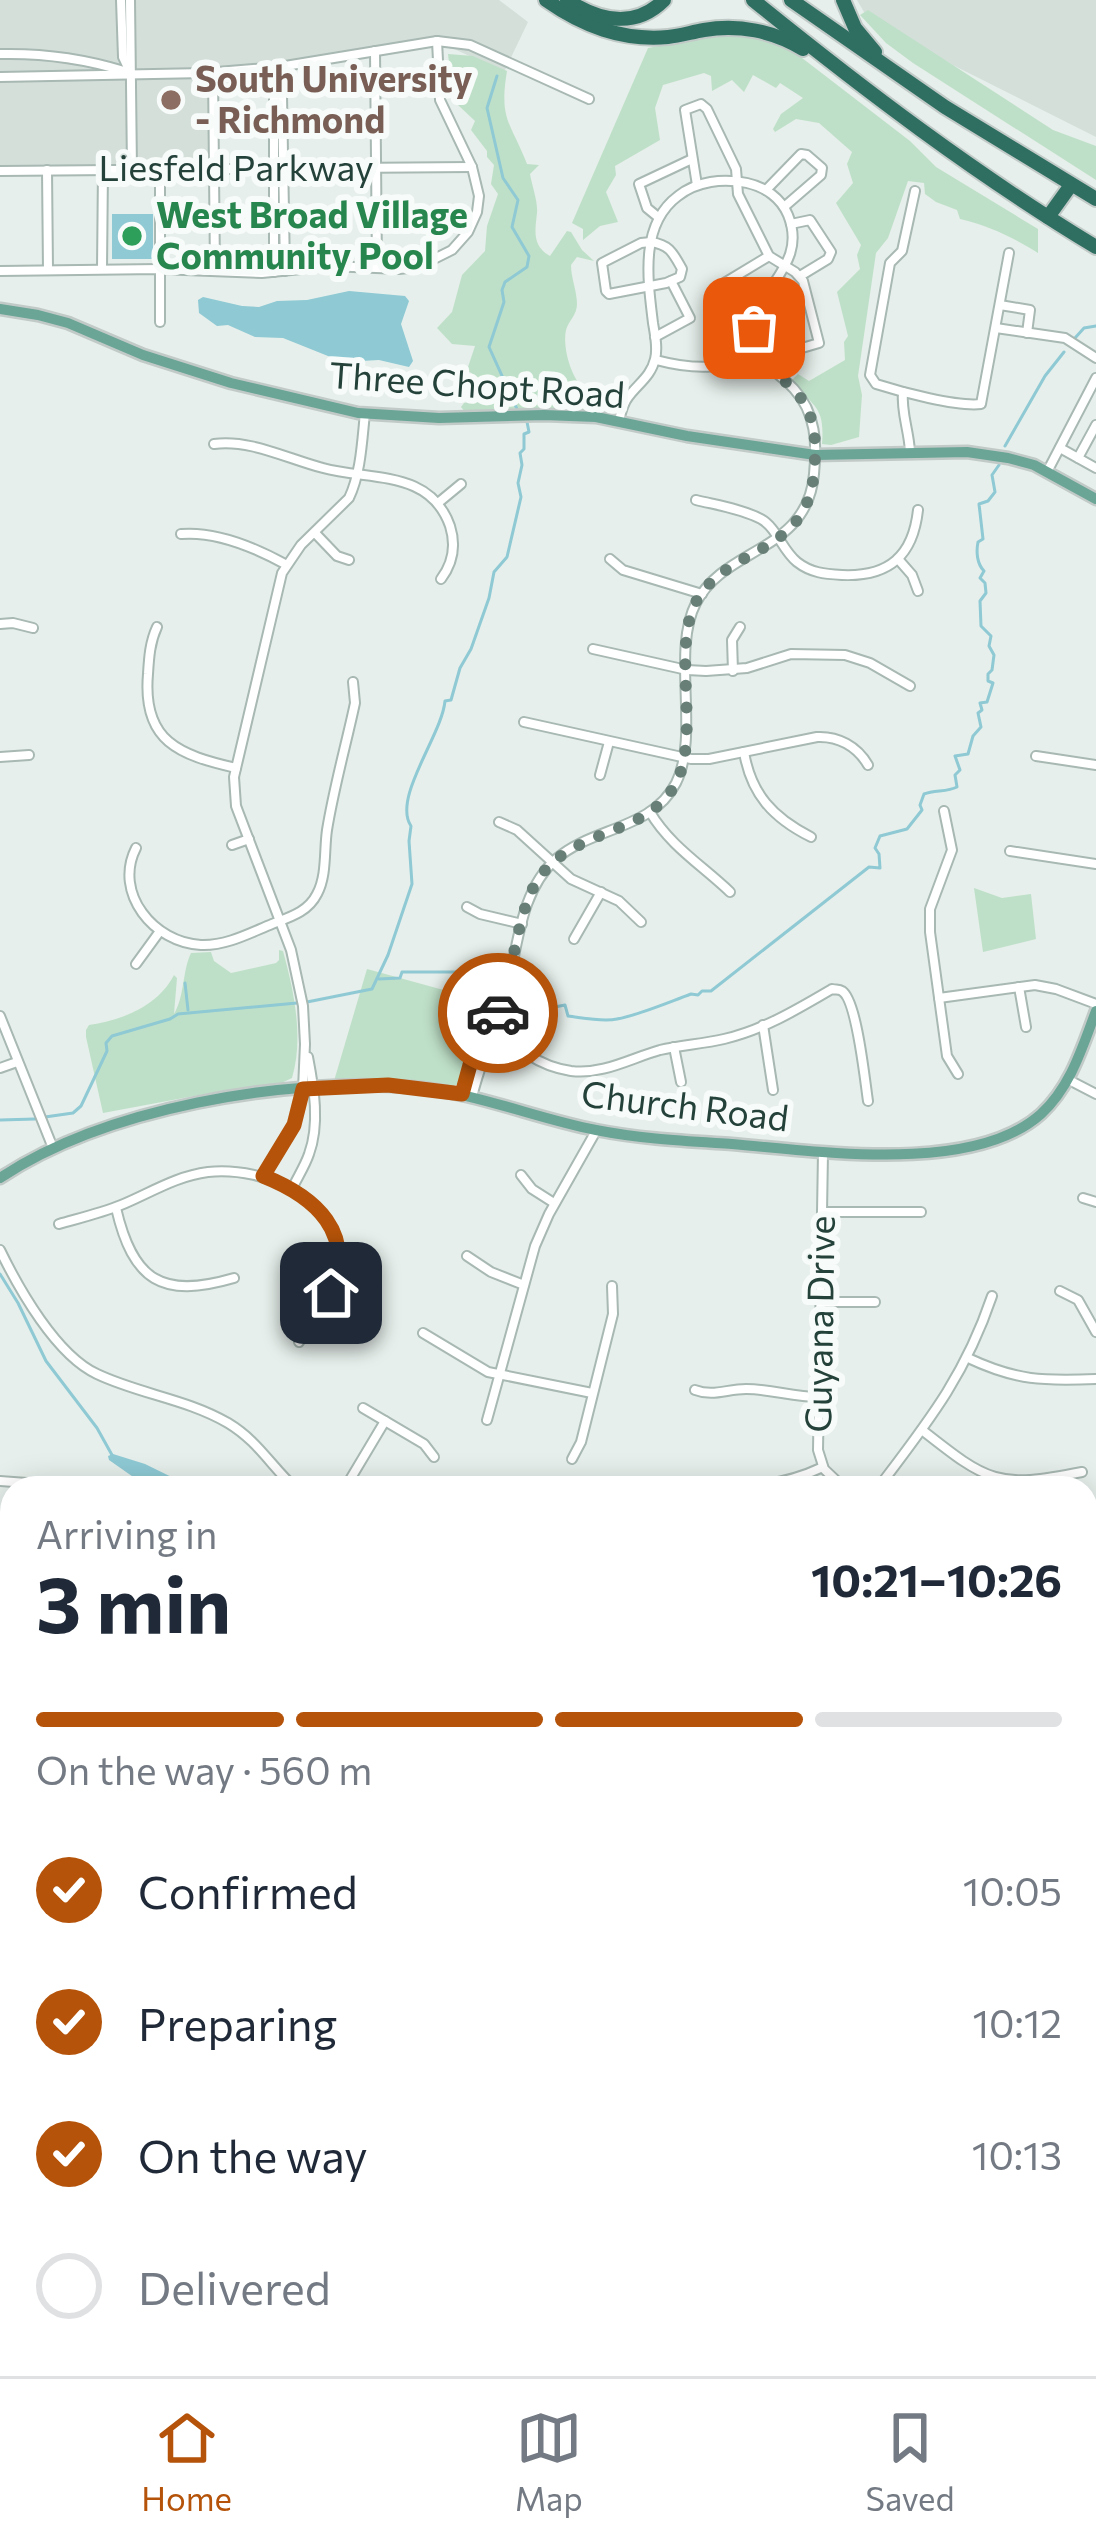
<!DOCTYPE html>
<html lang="en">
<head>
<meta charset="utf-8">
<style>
  :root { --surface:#fff; --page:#f2f2f3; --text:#1f2937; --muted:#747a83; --line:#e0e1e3; --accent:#b45309 }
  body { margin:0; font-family:Commissioner,sans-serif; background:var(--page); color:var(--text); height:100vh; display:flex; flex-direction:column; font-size:45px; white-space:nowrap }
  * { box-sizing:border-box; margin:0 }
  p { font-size:39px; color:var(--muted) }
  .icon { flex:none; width:66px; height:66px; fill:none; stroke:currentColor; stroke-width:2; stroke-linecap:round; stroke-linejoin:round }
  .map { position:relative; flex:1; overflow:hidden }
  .sheet { position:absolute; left:0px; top:1476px; width:1098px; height:900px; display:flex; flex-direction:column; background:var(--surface); border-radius:36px 36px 0 0; box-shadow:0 6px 30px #0003 }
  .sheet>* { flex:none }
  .pin { position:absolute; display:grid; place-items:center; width:102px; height:102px; color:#fff; margin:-51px; border-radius:24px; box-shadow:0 6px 18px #0006 }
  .courier { position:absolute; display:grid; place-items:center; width:120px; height:120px; margin:-60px; border:9px solid #b45309; border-radius:50%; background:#fff; color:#222; box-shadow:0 3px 15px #0007 }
  .summary em { font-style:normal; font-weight:700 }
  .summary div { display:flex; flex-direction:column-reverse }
  .summary { display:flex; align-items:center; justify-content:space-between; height:204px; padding:0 36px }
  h1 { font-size:78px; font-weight:700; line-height:90px }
  .bar { display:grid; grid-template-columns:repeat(4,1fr); gap:18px 12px; align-content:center; height:144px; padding:0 36px }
  .bar i { height:15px; border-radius:9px; background:var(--line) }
  .bar .current { background:var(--accent) }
  .bar p { grid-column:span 4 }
  ol { padding:0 36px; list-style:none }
  li { display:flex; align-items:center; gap:36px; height:132px }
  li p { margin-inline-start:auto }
  li .icon { padding:12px; border-radius:50%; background:var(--accent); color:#fff; stroke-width:4 }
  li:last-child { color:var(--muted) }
  li i { width:66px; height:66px; border:6px solid var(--line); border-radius:50% }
  .dock { display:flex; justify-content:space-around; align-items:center; height:168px; border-top:3px solid var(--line); background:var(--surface); font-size:33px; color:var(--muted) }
  .dock a { display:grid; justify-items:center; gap:6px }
  .dock .current { color:var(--accent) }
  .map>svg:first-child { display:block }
  .built { fill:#d4dfda }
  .green { fill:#bfe0c8 }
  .water { fill:#8ec9d4 }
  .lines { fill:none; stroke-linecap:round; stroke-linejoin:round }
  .stream { stroke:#8ec9d4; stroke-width:3 }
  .minor-casing { stroke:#a8b8b2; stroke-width:12 }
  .major-casing { stroke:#c2cac8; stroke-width:15 }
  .highway-casing { stroke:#c2cac8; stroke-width:18 }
  .minor { stroke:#fff; stroke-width:8 }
  .major { stroke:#6aa596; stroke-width:10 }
  .highway { stroke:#2f6f62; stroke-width:14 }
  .done { stroke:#687f78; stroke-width:12; stroke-dasharray:0 21.6 }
  .route { stroke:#b45309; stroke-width:15 }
  .education-dot { fill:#8d6e63; stroke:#f7fbf9; stroke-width:4.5 }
  .leisure-dot { fill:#2e9e5b; stroke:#f7fbf9; stroke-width:4.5 }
  .labels { text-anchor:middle; stroke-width:12; stroke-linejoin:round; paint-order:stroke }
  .education-label { font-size:36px; font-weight:bold; fill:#785e54; stroke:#f7fbf9; text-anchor:start }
  .street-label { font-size:36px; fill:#24423a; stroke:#f7fbf9 }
  .leisure-label { font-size:36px; font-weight:bold; fill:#27864d; stroke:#f7fbf9; text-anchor:start }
</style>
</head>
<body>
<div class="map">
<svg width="1096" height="2376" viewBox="0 0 1096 2376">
  <rect width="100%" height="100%" fill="#e6efeb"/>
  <g class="built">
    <polygon points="0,0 499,0 528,22 504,72 437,41 313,62 214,72 215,168 0,171"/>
    <polygon points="857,0 1096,0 1096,137 871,24"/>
  </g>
  <g class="green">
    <polygon points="868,10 1053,130 1096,146 1096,180 913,63 886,43 860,15"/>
    <path d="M 717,35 C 745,35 768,38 793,51 L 910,141 L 936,167 L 1038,229 L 1038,253 C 1012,237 990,226 960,219 L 957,210 L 936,202 L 925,194 L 924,183 L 908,181 L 888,238 L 876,253 L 858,376 L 862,395 L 859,437 L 831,445 L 822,444 C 825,405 814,409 792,380 L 798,374 L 809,381 L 845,360 L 844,342 L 848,336 L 837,292 L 860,269 L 857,255 L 861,245 L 836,203 L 853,183 L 847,164 L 852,152 L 819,123 L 796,119 L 775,132 L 773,129 L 781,114 L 803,98 L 780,83 L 776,88 L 753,75 L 744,92 L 732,80 L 712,91 L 711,76 L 704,73 L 663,85 L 655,108 L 660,140 L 615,166 L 616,175 L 606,192 L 618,222 L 600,226 L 583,240 L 583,229 L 572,223 L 648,48 Z"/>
    <path d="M 448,54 L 473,56 L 507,71 C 499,120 510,121 527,164 L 539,165 L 530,174 C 532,186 538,201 537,213 C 535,231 532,246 550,256 L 567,231 L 571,232 L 582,250 L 594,261 L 577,257 L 571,265 C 571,278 577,291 577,304 C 577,315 569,320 566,330 C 562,348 572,382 588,393 C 595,397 599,396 607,395 L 619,386 L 623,398 L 615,411 L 467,414 L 461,407 L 464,403 L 482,400 L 485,395 L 481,380 L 467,370 L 475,346 L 452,344 L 437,328 L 452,312 L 462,275 L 485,251 L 487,226 L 498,194 L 491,184 L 494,165 L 487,157 L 487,151 L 471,130 L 475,121 L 458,105 L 458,97 L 461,92 L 451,80 Z"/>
    <polygon points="974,888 1002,898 1031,894 1036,939 983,952"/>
    <path d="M 279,950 L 283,951 C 294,991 304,1038 292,1078 L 273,1087 L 221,1091 L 103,1113 L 86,1037 L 86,1030 L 89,1025 C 123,1020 158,1006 174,975 L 177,978 L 174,1014 C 185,995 182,972 191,953 L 211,952 L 214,961 L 231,973 L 276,963 L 279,960 Z"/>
    <polygon points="367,969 491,1003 460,1084 447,1087 387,1080 334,1081"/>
    <polygon points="1096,1790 1096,2071 1086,2063 1086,1792"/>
    <polygon points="765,2364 865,2364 870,2366 895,2364 887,2376 751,2376"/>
  </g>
  <g class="water">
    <rect x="112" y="214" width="41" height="45"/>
    <polygon points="349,291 405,296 409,301 401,324 413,361 409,367 379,360 343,362 283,338 255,337 228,325 217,326 199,313 198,300 203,297 242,306 259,307 277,301 307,300"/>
    <polygon points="113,1454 145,1464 194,1488 149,1488 109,1460 108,1456"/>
  </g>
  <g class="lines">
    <g class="stream">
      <polyline points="497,76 487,108 503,178 518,200 512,227 529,256 527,267 505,282 502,290 504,302 489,347 517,409"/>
      <polyline points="1075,338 1084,328 1096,326"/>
      <polyline points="1005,446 1045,376 1064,352"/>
      <polyline points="379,979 400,978 402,972 480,972 497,992"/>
      <polyline points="185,983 188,1010"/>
      <path d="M 513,997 L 529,1012 L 565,1005 L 568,1016 C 584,1018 602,1022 617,1019 C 639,1015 669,1002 691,994 L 698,995 L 702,991 L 711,991 L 869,867 L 880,868 L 879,854 L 875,848 L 880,836 L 907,829 L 922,810 L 920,805 L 924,794 C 935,790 947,792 957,787 L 955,775 L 960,770 L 955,756 L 968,754 L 973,736 L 981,727 L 978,713 L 982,710 L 980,703 L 987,702 L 993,683 L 988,681 L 988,674 L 992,670 L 994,655 L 989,646 L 991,636 L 981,626 L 980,601 L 986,593 L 985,583 L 980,578 L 984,571 C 977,564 976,552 978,542 L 983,539 L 979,504 L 988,501 L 995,492 L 992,475 L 999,465"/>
      <path d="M 307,1002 L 372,989 L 388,955 L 412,884 L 409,841 L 411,826 C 392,798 442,735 445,701 L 451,700 L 460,668 L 471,649 L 489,598 L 494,572 L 507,557 L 521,497 L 518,483 L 522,465 L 520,453 L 524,449 L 524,434 L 529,432 L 527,422"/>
      <polyline points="45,1117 73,1113 81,1106 107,1051 106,1043 112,1036 170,1019 178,1014 297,1003"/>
      <polyline points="0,1120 35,1119"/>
      <polyline points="0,1274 18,1303 46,1361 97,1428 112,1455"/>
      <polyline points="804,2364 804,2368 815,2376"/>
    </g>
    <defs>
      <g id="minor">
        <polyline points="121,0 123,57 130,72"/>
        <polyline points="130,0 132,169"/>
        <polyline points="375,51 377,267"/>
        <path d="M 0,54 C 43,53 82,58 124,71"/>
        <polyline points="279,68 282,95 285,271"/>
        <polyline points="213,72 215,271"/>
        <polyline points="0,77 205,73 279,67 437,41 470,45 589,99"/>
        <polyline points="47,170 48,270"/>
        <polyline points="0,171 472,167"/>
        <polyline points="697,185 685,110 701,104 707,109 736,169 738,194 769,256 795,272 803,281 819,343 802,348 768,295"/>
        <polyline points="766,190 801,154 807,155 822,168 821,175 784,207"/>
        <path d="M 915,191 L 902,251 L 890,263 L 870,375 L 876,384 C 901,392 957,407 981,404 L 1009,253"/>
        <polyline points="658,217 647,208 639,184 692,159"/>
        <polyline points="791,224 810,220 831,252 828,259 800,276"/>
        <path d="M 651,242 C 670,245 673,253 682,269 L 680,277 L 666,283 L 609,294 L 606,291 L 602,263 L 641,243 Z"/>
        <polyline points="102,269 103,169"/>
        <polyline points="0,271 159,269 262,273 330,266 399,269 418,267 452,250 468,232 477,212 479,196 472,167 440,100 437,41"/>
        <polyline points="274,272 274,80 279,67"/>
        <polyline points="1000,305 1030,310 1027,333"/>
        <polyline points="755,318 737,312 723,288 726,282 769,256"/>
        <polyline points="160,322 160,169"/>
        <polyline points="996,328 1065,338 1096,358"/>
        <polyline points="655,337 690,318 671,281"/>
        <path d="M 656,360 C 694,370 722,370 759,354"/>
        <path d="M 903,392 C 901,413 909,430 910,452"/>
        <path d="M 214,444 C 250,439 288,459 323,468 C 370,481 430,469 450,526 C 456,545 453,563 441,579"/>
        <polyline points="1060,448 1096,468"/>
        <polyline points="1078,458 1096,425"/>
        <polyline points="1047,472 1096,378"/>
        <path d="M 696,500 C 716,505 742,509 761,519 C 777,528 782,550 797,562 C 811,573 825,574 842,575 C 889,577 913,556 918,510"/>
        <polyline points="438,503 461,484"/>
        <polyline points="315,533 337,556 349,560"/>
        <path d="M 181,534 C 217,531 254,547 285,564"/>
        <polyline points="610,559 623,570 702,594"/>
        <polyline points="898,559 912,575 918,591"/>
        <polyline points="0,624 13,623 33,628"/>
        <path d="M 157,627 C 150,642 149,657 148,674 C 142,742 180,755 236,768"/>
        <polyline points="593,649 687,670 706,671 747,668 791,654 845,655 870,663 910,686"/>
        <polyline points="733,671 732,640 740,627"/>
        <path d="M 524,722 L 691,759 L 709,759 L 817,737 C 838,736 857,746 868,765"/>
        <path d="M 744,752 C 751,794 773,818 811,837"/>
        <polyline points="1036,756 1096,765"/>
        <polyline points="0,757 29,755"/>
        <polyline points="600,775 609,742"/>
        <polyline points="944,811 952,850 930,909 930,932 947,1056 958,1074"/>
        <path d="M 650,812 C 670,846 703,866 730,892"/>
        <polyline points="499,822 517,830 571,879 619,901 641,922"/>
        <polyline points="232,845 249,839"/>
        <path d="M 136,848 C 113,893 154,943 201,945 C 226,946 250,933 272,924 C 290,917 308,912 317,894 C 327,876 324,850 327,830 C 334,787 346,745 355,703 L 353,682"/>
        <polyline points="1010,851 1096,864"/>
        <polyline points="467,907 480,914 522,924"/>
        <polyline points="574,939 601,892"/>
        <polyline points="136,964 160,931"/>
        <polyline points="1019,987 1026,1027"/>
        <polyline points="939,998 1035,985 1056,989 1096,1004"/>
        <polyline points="0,1016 53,1148"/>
        <path d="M 495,1024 C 517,1049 538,1066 571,1071 C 603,1075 631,1058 660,1050 C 681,1045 703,1044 724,1039 C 763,1030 798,1009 832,989 C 836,990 839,989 842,991 C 857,1000 865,1082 868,1101"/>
        <polyline points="763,1025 773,1090"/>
        <polyline points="674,1047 681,1082"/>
        <polyline points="0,1068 17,1062"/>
        <polyline points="1069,1080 1096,1094"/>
        <path d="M 462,1094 C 467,1068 475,1044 493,1024"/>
        <path d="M 472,1097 C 481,1061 495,1028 506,993 C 518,949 519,892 556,859 C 592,827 652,830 676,783 C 700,735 671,651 696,603 C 725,546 807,553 814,474 C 817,443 816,413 794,389 C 776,370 754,362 754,332 C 753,288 809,267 788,215 C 781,198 765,187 747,183 C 723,178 697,181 678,196 C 639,225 648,281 653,323 C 655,335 658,348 655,359 C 651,376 639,383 629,396 C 623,403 621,412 619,421"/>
        <polyline points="823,1153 818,1450 824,1469 844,1488"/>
        <polyline points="521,1175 532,1189 554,1203"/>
        <path d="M 263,1176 L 294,1125 L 303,1089 L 305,1044 L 303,1006 L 291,950 L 236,806 L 234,777 L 282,573 L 301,545 L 349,498 C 361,473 362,441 365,413"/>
        <path d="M 292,1189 C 297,1178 305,1166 309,1154 C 320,1124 314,1088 308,1057"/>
        <polyline points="1083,1198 1096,1202"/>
        <path d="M 116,1208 C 133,1281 162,1299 234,1278"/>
        <polyline points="822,1212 921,1212"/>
        <path d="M 59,1224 C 80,1218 101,1213 121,1205 C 150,1193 176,1176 208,1172 C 265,1166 347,1200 338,1269 C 335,1296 314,1320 299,1342"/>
        <path d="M 0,1250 C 19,1289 56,1355 97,1374 C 139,1394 187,1399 228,1423 C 258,1441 271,1466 295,1488"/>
        <polyline points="467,1256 491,1272 524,1285"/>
        <polyline points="1060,1291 1078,1300 1096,1332"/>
        <polyline points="820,1302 875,1302"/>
        <polyline points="423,1333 488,1372 592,1393"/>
        <path d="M 968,1358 C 1017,1381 1043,1381 1096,1379"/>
        <path d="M 695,1390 C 713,1397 727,1389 746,1389 C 770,1389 794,1397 818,1397"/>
        <polyline points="363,1408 424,1444 434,1457"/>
        <polyline points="487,1420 535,1246 549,1214 596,1131"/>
        <path d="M 922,1430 C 988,1482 997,1489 1082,1472"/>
        <polyline points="572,1459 581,1442 613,1314 612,1286"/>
        <polyline points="0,1481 27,1483 41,1488"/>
        <path d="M 667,1485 C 725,1486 768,1493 823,1467"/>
        <polyline points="345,1488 385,1421"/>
        <path d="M 878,1488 C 928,1422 965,1376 992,1296"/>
        <polyline points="1092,1612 1096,1644"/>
        <polyline points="0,1654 12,1663"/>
        <polyline points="0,1783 12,1811"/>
        <polyline points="0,2040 12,1835"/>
        <polyline points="0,2040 12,2041"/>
        <polyline points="1086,2115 1096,2123"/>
        <polyline points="1096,2169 1093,2192 1096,2222"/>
        <polyline points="1086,2338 1096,2332"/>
        <polyline points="1086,2349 1096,2376"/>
        <polyline points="70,2364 73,2373"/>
        <polyline points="624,2364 625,2376"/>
        <polyline points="968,2364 977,2376"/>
        <polyline points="194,2376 205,2364"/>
        <polyline points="562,2376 574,2364"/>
        <polyline points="700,2376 712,2364"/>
        <polyline points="917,2376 926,2364"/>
      </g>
      <g id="major">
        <polyline points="0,309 38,315 68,323 143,355 231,383 358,413 439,418 544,415 596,417 687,436 815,455 967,452 1008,458 1034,465 1096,499"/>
        <path d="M 0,1178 C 105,1108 286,1077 411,1087 C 475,1092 534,1118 596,1130 C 641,1139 686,1141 732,1144 C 817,1151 973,1175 1041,1114 C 1071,1086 1082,1048 1096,1011"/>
        <polyline points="1086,2156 1096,2159"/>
        <polyline points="1086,2168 1096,2170"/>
        <polyline points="472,2376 484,2364"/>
        <polyline points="488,2376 500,2364"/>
      </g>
      <g id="highway">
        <path d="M 546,0 C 583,26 622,41 668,37 C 680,36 692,32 704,30 C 738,24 774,31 803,49"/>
        <path d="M 567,0 C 599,21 635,29 664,0"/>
        <path d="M 753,0 C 863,89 975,174 1096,247"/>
        <polyline points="791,0 945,107 1096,199"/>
        <polyline points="843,0 855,28 875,52"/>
        <polyline points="1048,217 1071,185"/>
      </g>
    </defs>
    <use href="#minor" class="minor-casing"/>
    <use href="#major" class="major-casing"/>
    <use href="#highway" class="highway-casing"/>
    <use href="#minor" class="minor"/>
    <use href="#major" class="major"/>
    <use href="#highway" class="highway"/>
  </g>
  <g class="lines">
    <path class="done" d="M 498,1013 C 515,973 516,906 542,874 C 577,828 649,835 676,783 C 701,735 671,650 696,602 C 728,544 807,557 814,472 C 817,441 816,410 791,387 C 770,366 755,363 754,328"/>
    <path class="route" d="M 331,1293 C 356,1233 316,1197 263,1176 L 294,1125 L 303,1089 L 388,1085 L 462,1094 L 473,1054 L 498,1013"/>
  </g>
  <circle class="education-dot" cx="171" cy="100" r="12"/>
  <circle class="leisure-dot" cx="132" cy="236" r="12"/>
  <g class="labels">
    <g class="education-label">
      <text x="195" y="92">South University<tspan x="195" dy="41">- Richmond</tspan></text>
    </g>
    <g class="street-label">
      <text x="236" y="181">Liesfeld Parkway</text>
      <text transform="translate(477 385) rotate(4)" y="13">Three Chopt Road</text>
      <text transform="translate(685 1106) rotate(7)" y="13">Church Road</text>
      <text transform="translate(820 1324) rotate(-89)" y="13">Guyana Drive</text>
    </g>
    <g class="leisure-label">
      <text x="156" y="228">West Broad Village<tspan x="156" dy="41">Community Pool</tspan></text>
    </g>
  </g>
</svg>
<div class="pin" style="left:754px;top:328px;background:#ea580c"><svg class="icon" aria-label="bag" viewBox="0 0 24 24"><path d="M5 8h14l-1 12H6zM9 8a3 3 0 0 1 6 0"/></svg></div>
<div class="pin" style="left:331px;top:1293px;background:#1f2937"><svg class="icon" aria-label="home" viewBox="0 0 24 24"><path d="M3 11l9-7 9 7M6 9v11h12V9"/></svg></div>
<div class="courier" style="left:498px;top:1013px"><svg class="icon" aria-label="car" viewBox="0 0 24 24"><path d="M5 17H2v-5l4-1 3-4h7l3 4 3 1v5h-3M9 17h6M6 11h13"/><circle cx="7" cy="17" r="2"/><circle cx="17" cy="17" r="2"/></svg></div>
<section class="sheet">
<div class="summary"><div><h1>3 min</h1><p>Arriving in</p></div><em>10:21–10:26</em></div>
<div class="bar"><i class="current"></i><i class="current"></i><i class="current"></i><i></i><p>On the way · 560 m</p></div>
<ol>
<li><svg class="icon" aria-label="check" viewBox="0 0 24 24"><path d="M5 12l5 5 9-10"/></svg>Confirmed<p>10:05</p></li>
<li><svg class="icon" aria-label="check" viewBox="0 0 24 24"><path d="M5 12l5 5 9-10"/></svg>Preparing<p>10:12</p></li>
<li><svg class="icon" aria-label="check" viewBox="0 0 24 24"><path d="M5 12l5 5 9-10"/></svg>On the way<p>10:13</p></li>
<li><i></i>Delivered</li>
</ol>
</section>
</div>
<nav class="dock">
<a class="current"><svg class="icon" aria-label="home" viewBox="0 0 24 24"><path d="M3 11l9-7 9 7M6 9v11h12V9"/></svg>Home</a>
<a><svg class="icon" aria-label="map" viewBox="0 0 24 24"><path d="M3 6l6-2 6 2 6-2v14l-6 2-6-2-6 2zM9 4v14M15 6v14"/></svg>Map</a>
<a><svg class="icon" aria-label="saved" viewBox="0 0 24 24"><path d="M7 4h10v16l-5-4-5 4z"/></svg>Saved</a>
</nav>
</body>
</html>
